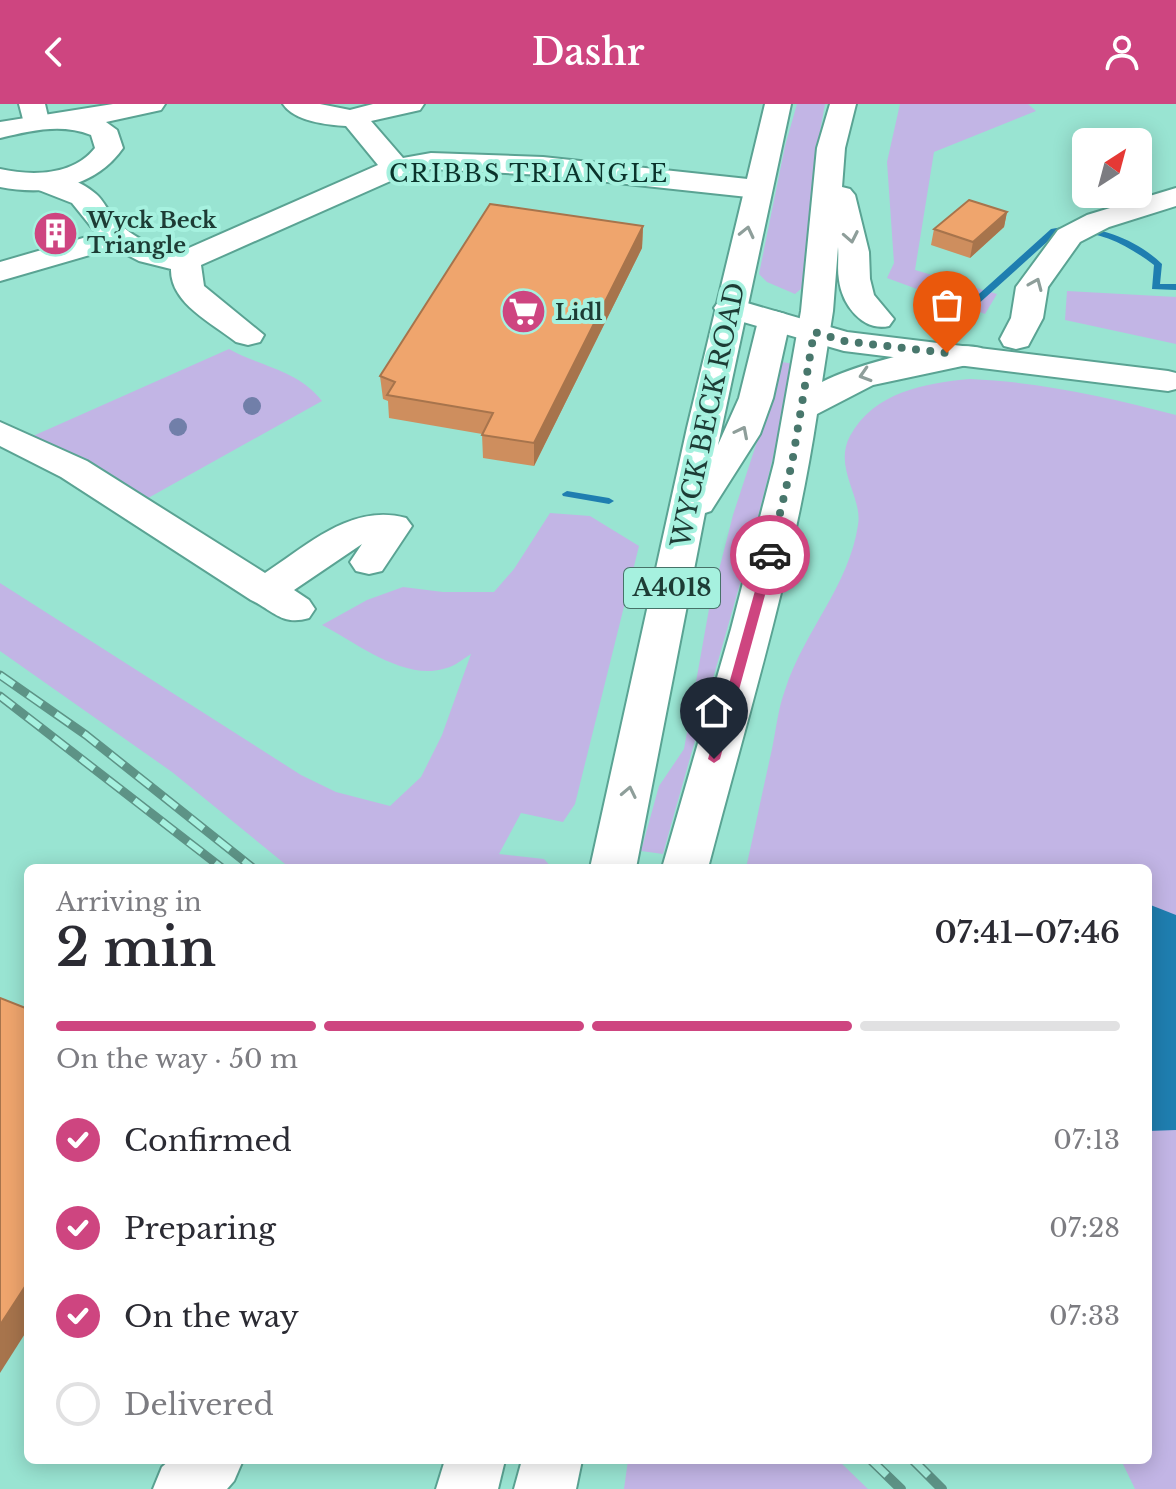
<!DOCTYPE html>
<html lang="en">
<head>
<meta charset="utf-8">
<style>
  :root { --surface:#fff; --page:#f7f7f7; --text:#2b2b33; --muted:#7c7c81; --line:#e1e1e2; --accent:#ce4580 }
  body { margin:0; font-family:"Libre Baskerville",serif; background:var(--page); color:var(--text); height:100vh; display:flex; flex-direction:column; font-size:30px; white-space:nowrap }
  * { box-sizing:border-box; margin:0 }
  p { font-size:26px; color:var(--muted) }
  .icon { flex:none; width:44px; height:44px; fill:none; stroke:currentColor; stroke-width:2; stroke-linecap:round; stroke-linejoin:round }
  .map { position:relative; flex:1; overflow:hidden }
  .panel { position:absolute; left:24px; top:760px; width:1128px; height:600px; display:flex; flex-direction:column; background:var(--surface); border-radius:12px; box-shadow:0 4px 20px #0003 }
  .panel>* { flex:none }
  .needle { width:52px; rotate:36deg }
  .controls { position:absolute; left:1072px; top:24px; display:grid; gap:16px }
  .controls a { display:grid; place-items:center; width:80px; height:80px; border-radius:12px; background:var(--surface); box-shadow:0 4px 20px #0003; font-size:40px }
  .pin { position:absolute; display:grid; place-items:center; width:68px; height:68px; color:#fff; margin:-82px -34px; border-radius:50% 50% 50% 0; rotate:-45deg; box-shadow:0 0 8px #0007 }
  .pin .icon { rotate:45deg }
  .courier { position:absolute; display:grid; place-items:center; width:80px; height:80px; margin:-40px; border:6px solid #ce4580; border-radius:50%; background:#fff; color:#222; box-shadow:0 2px 10px #0007 }
  .head em { font-style:normal; font-weight:600 }
  .head div { display:flex; flex-direction:column-reverse }
  .head { display:flex; align-items:center; justify-content:space-between; height:136px; padding:0 32px }
  h1 { font-size:52px; font-weight:600; line-height:60px }
  .bar { display:grid; grid-template-columns:repeat(4,1fr); gap:12px 8px; align-content:center; height:96px; padding:0 32px }
  .bar i { height:10px; border-radius:6px; background:var(--line) }
  .bar .active { background:var(--accent) }
  .bar p { grid-column:span 4 }
  ol { padding:0 32px; list-style:none }
  li { display:flex; align-items:center; gap:24px; height:88px }
  li p { margin-inline-start:auto }
  li .icon { padding:8px; border-radius:50%; background:var(--accent); color:#fff; stroke-width:4 }
  li:last-child { color:var(--muted) }
  li i { width:44px; height:44px; border:4px solid var(--line); border-radius:50% }
  header { display:flex; justify-content:space-between; align-items:center; height:104px; padding:0 32px; background:var(--accent); color:#fff; font-size:36px; font-weight:600 }
  .map>svg:first-child { display:block }
  .green { fill:#c2b5e5 }
  .water { fill:#1f7eb0 }
  .lines { fill:none; stroke-linecap:round; stroke-linejoin:round }
  .stream { fill:#1f7eb0; fill-rule:evenodd }
  .minor-casing { stroke:#5aa393; stroke-width:4 }
  .major-casing { stroke:#5aa393; stroke-width:4 }
  .minor { fill:#fff; fill-rule:evenodd }
  .major { fill:#fff; fill-rule:evenodd }
  .rail-far1-casing { stroke:#5d9386; stroke-width:9 }
  .rail-casing { stroke:#5d9386; stroke-width:10 }
  .rail-far1 { stroke:#a6f1df; stroke-width:6; stroke-dasharray:17; stroke-linecap:butt }
  .rail { stroke:#a6f1df; stroke-width:7; stroke-dasharray:22; stroke-linecap:butt }
  .tree { fill:#717fa9 }
  .wall { fill:#ce8e5e }
  .shaded-wall { fill:#a7744c }
  .building { fill:#efa56d; stroke:#a7744c; stroke-width:2 }
  .oneway { stroke:#8e9e9a }
  .route { fill:#ce4580 }
  .done { stroke:#48776c; stroke-width:8; stroke-dasharray:0 14.4 }
  .labels { text-anchor:middle; stroke-width:8; stroke-linejoin:round; paint-order:stroke }
  .far-poi-label { font-size:22px; font-weight:bold; fill:#1d3c35; stroke:#a6f1df; text-anchor:start }
  .far-neighbourhood-label { font-size:24px; letter-spacing:2px; fill:#09332b; stroke:#a6f1df }
  .shield { fill:#a6f1df; stroke:#467268; stroke-width:2 }
  .shield-label { font-size:24px; font-weight:bold; fill:#1d3c35 }
  .street-label { font-size:26px; fill:#1d3c35; stroke:#a6f1df }
</style>
</head>
<body>
<header><svg class="icon" aria-label="back" viewBox="0 0 24 24"><path d="M15 5l-7 7 7 7"/></svg>Dashr<svg class="icon" aria-label="person" viewBox="0 0 24 24"><circle cx="12" cy="8" r="4"/><path d="M4 21q1-7 8-7t8 7"/></svg></header>
<div class="map">
<svg width="1176" height="1385" viewBox="0 0 1176 1385">
  <rect width="100%" height="100%" fill="#99e4d2"/>
  <g class="green">
    <polygon points="797,0 825,0 815,55 808,167 802,184 795,190 767,178 759,170 785,42"/>
    <polygon points="900,0 1028,0 1036,7 934,48 915,166 997,190 985,210 887,174 894,159 887,58"/>
    <polygon points="1067,187 1176,193 1176,240 1065,216"/>
    <path d="M 229,245 C 261,263 298,266 322,297 L 141,398 L 86,358 L 33,332 Z"/>
    <path d="M 776,257 L 794,260 C 760,426 708,586 663,750 L 641,747 L 659,682 L 684,645 L 709,505 L 733,411 L 767,307 Z"/>
    <path d="M 970,275 C 1040,278 1108,293 1176,311 L 1176,1385 L 1135,1385 L 1121,1356 L 1148,1356 L 1148,764 L 746,764 C 755,724 763,685 772,645 C 776,626 778,605 785,586 C 804,527 849,482 858,421 C 863,393 833,364 850,332 C 874,288 925,279 970,275 Z"/>
    <path d="M 550,409 L 590,412 L 639,442 L 575,700 L 563,718 L 521,709 L 499,750 L 544,755 L 552,764 L 290,764 L 172,668 L 0,547 L 0,479 L 301,671 L 336,688 L 390,702 L 421,673 L 442,631 L 471,550 C 466,553 461,557 456,560 C 412,584 359,540 322,521 L 367,496 L 403,483 L 443,488 L 494,488 L 514,465 Z"/>
    <polygon points="628,1356 838,1356 868,1385 624,1385"/>
  </g>
  <polygon class="water" points="1148,800 1176,811 1176,1026 1148,1027"/>
  <g class="lines">
    <g class="stream">
      <path d="M 1068,122 C 1102,123 1137,136 1162,160 L 1160,180 L 1176,180 L 1176,186 L 1152,185 L 1154,161 C 1125,139 1093,123 1057,129 L 976,202 L 970,202 L 970,198 L 1051,125 Z"/>
      <polygon points="567,387 609,394 614,397 609,400 563,392 562,390"/>
    </g>
    <defs>
      <g id="minor">
        <polygon points="19,0 45,0 49,17 45,23 25,23"/>
        <path d="M 283,0 L 320,0 L 350,6 L 373,0 L 424,0 L 420,6 L 371,17 L 403,54 L 431,49 L 543,53 L 757,76 L 767,79 L 771,85 L 767,91 L 757,94 L 543,71 L 431,65 L 404,71 L 201,161 L 204,182 L 264,231 L 260,238 L 248,241 L 236,238 C 212,219 170,199 171,165 L 139,157 L 114,144 L 0,177 L 0,158 L 97,130 L 72,99 L 31,83 L 27,77 L 31,71 C 50,66 81,76 96,90 C 102,95 106,103 111,110 C 128,132 154,145 182,147 L 378,61 L 346,22 C 327,21 294,17 283,0 Z"/>
        <polygon points="1176,84 1176,102 1109,123 1080,138 1048,183 1043,214 1028,242 1016,245 1004,242 1000,235 1011,214 1016,183 1058,126 1087,111"/>
        <polygon points="730,194 847,228 1168,267 1176,269 1176,285 1168,287 844,247 719,211 714,204 719,197"/>
        <path d="M 0,318 L 87,357 L 265,469 C 308,441 352,399 406,414 L 412,422 L 382,467 L 369,470 L 356,467 L 350,458 L 362,440 L 294,486 L 309,496 L 315,505 L 309,514 C 282,522 274,507 251,496 L 61,373 L 0,342 Z"/>
        <polygon points="170,1356 243,1356 234,1377 227,1385 153,1385 162,1363"/>
      </g>
      <g id="major">
        <path d="M 113,0 L 165,0 L 161,6 L 106,18 L 117,26 L 123,44 C 95,84 46,92 0,83 L 0,65 C 32,72 73,72 95,44 L 91,31 C 61,19 30,27 0,34 L 0,18 Z"/>
        <polygon points="765,0 791,0 718,341 739,294 758,217 763,210 774,207 785,210 790,217 773,294 760,330 711,407 705,409 636,764 590,764 687,324"/>
        <path d="M 830,0 L 856,0 L 845,44 L 842,83 L 850,85 L 855,91 L 869,148 L 870,175 L 874,191 L 894,215 L 889,222 C 863,228 842,201 839,176 C 837,165 839,154 838,143 L 833,207 L 822,278 C 855,261 946,235 981,244 L 986,251 L 981,258 L 873,281 L 817,310 C 794,464 747,614 708,764 L 662,764 L 731,525 L 774,359 L 801,207 L 817,44 Z"/>
        <polygon points="445,1356 505,1356 498,1385 436,1385"/>
        <polygon points="522,1356 582,1356 576,1385 514,1385"/>
      </g>
    </defs>
    <use href="#minor" class="minor-casing"/>
    <use href="#major" class="major-casing"/>
    <use href="#minor" class="minor"/>
    <use href="#major" class="major"/>
    <defs>
      <g id="rail-far1">
        <polyline points="0,571 86,631 253,764"/>
        <polyline points="0,592 222,764"/>
      </g>
      <g id="rail">
        <polyline points="871,1356 901,1385"/>
        <polyline points="913,1356 942,1385"/>
      </g>
    </defs>
    <use href="#rail-far1" class="rail-far1-casing"/>
    <use href="#rail" class="rail-casing"/>
    <use href="#rail-far1" class="rail-far1"/>
    <use href="#rail" class="rail"/>
  </g>
  <g class="tree">
    <circle cx="252" cy="302" r="9"/>
    <circle cx="178" cy="323" r="9"/>
  </g>
  <g class="wall">
    <polygon points="1007,108 1004,123 970,154 931,141 934,125"/>
    <polygon points="643,122 642,144 534,362 483,354 482,330 389,314 388,297 383,295 380,272"/>
  </g>
  <g class="shaded-wall">
    <polygon points="1007,108 1004,123 970,154 973,138"/>
    <polygon points="643,122 642,144 534,362 534,339"/>
    <polygon points="28,1178 28,1225 0,1269 0,1221"/>
  </g>
  <g class="building">
    <polygon points="969,96 1007,108 973,138 934,125"/>
    <polygon points="490,100 643,122 534,339 482,331 493,309 387,291 395,278 380,272"/>
    <polygon points="0,894 28,905 28,1178 0,1221"/>
  </g>
  <defs><path id="oneway-chevron" d="M-2-3.5L2.5 0L-2 3.5" fill="none" stroke-width="1.6" stroke-linecap="round" stroke-linejoin="round" transform="scale(2)"/></defs>
  <g class="oneway">
    <use href="#oneway-chevron" transform="translate(747 128) rotate(-77)"/>
    <use href="#oneway-chevron" transform="translate(851 133) rotate(79)"/>
    <use href="#oneway-chevron" transform="translate(1036 180) rotate(-67)"/>
    <use href="#oneway-chevron" transform="translate(865 271) rotate(163)"/>
    <use href="#oneway-chevron" transform="translate(742 328) rotate(-63)"/>
    <use href="#oneway-chevron" transform="translate(629 688) rotate(-78)"/>
  </g>
  <polygon class="route" points="770,447 776,451 720,655 714,659 708,655 765,451"/>
  <g class="lines">
    <polyline class="done" points="770,451 792,359 814,228 844,237 947,249"/>
  </g>
  <defs>
    <symbol id="building-disc" viewBox="-11 -11 22 22"><circle r="9.5" fill="#ce4580" stroke="#a6f1df"/><path d="M-4-6H4V6H1V3H-1V6H-4ZM-2.5-4.3h1.7v1.8h-1.7ZM.8-4.3h1.7v1.8H.8ZM-2.5-1h1.7V.8h-1.7ZM.8-1h1.7V.8H.8Z" fill="#fff"/></symbol>
    <symbol id="supermarket-disc" viewBox="-11 -11 22 22"><circle r="9.5" fill="#ce4580" stroke="#a6f1df"/><path d="M-6-5.5h2.5l.6 2H6L4.5 2H-2.5L-4.4-4H-6ZM-1.5 3.2a1.3 1.3 0 1 0 .1 0ZM3 3.2a1.3 1.3 0 1 0 .1 0Z" fill="#fff"/></symbol>
  </defs>
  <g fill-rule="evenodd">
    <use href="#building-disc" x="30" y="104" width="51" height="51"/>
    <use href="#supermarket-disc" x="498" y="182" width="51" height="51"/>
  </g>
  <g class="labels">
    <g class="far-poi-label">
      <text x="87" y="124">Wyck Beck<tspan x="87" dy="25">Triangle</tspan></text>
      <text x="555" y="216">Lidl</text>
    </g>
    <g class="far-neighbourhood-label">
      <text x="529" y="78">CRIBBS TRIANGLE</text>
    </g>
    <rect class="shield" x="624" y="464" width="96" height="40" rx="6"/>
    <g class="shield-label">
      <text x="672" y="492">A4018</text>
    </g>
    <g class="street-label">
      <text transform="translate(708 311) rotate(-78)" y="9">WYCK BECK ROAD</text>
    </g>
  </g>
</svg>
<div class="controls">
<a><svg class="needle" viewBox="-14 -14 28 28"><path d="M0-13l5 13h-10z" fill="#e53935"/><path d="M0 13l5-13h-10z" fill="#7c7c81"/></svg></a>
</div>
<div class="pin" style="left:947px;top:249px;background:#ea580c"><svg class="icon" aria-label="bag" viewBox="0 0 24 24"><path d="M5 8h14l-1 12H6zM9 8a3 3 0 0 1 6 0"/></svg></div>
<div class="pin" style="left:714px;top:655px;background:#1f2937"><svg class="icon" aria-label="home" viewBox="0 0 24 24"><path d="M3 11l9-7 9 7M6 9v11h12V9"/></svg></div>
<div class="courier" style="left:770px;top:451px"><svg class="icon" aria-label="car" viewBox="0 0 24 24"><path d="M5 17H2v-5l4-1 3-4h7l3 4 3 1v5h-3M9 17h6M6 11h13"/><circle cx="7" cy="17" r="2"/><circle cx="17" cy="17" r="2"/></svg></div>
<section class="panel">
<div class="head"><div><h1>2 min</h1><p>Arriving in</p></div><em>07:41–07:46</em></div>
<div class="bar"><i class="active"></i><i class="active"></i><i class="active"></i><i></i><p>On the way · 50 m</p></div>
<ol>
<li><svg class="icon" aria-label="check" viewBox="0 0 24 24"><path d="M5 12l5 5 9-10"/></svg>Confirmed<p>07:13</p></li>
<li><svg class="icon" aria-label="check" viewBox="0 0 24 24"><path d="M5 12l5 5 9-10"/></svg>Preparing<p>07:28</p></li>
<li><svg class="icon" aria-label="check" viewBox="0 0 24 24"><path d="M5 12l5 5 9-10"/></svg>On the way<p>07:33</p></li>
<li><i></i>Delivered</li>
</ol>
</section>
</div>
</body>
</html>
